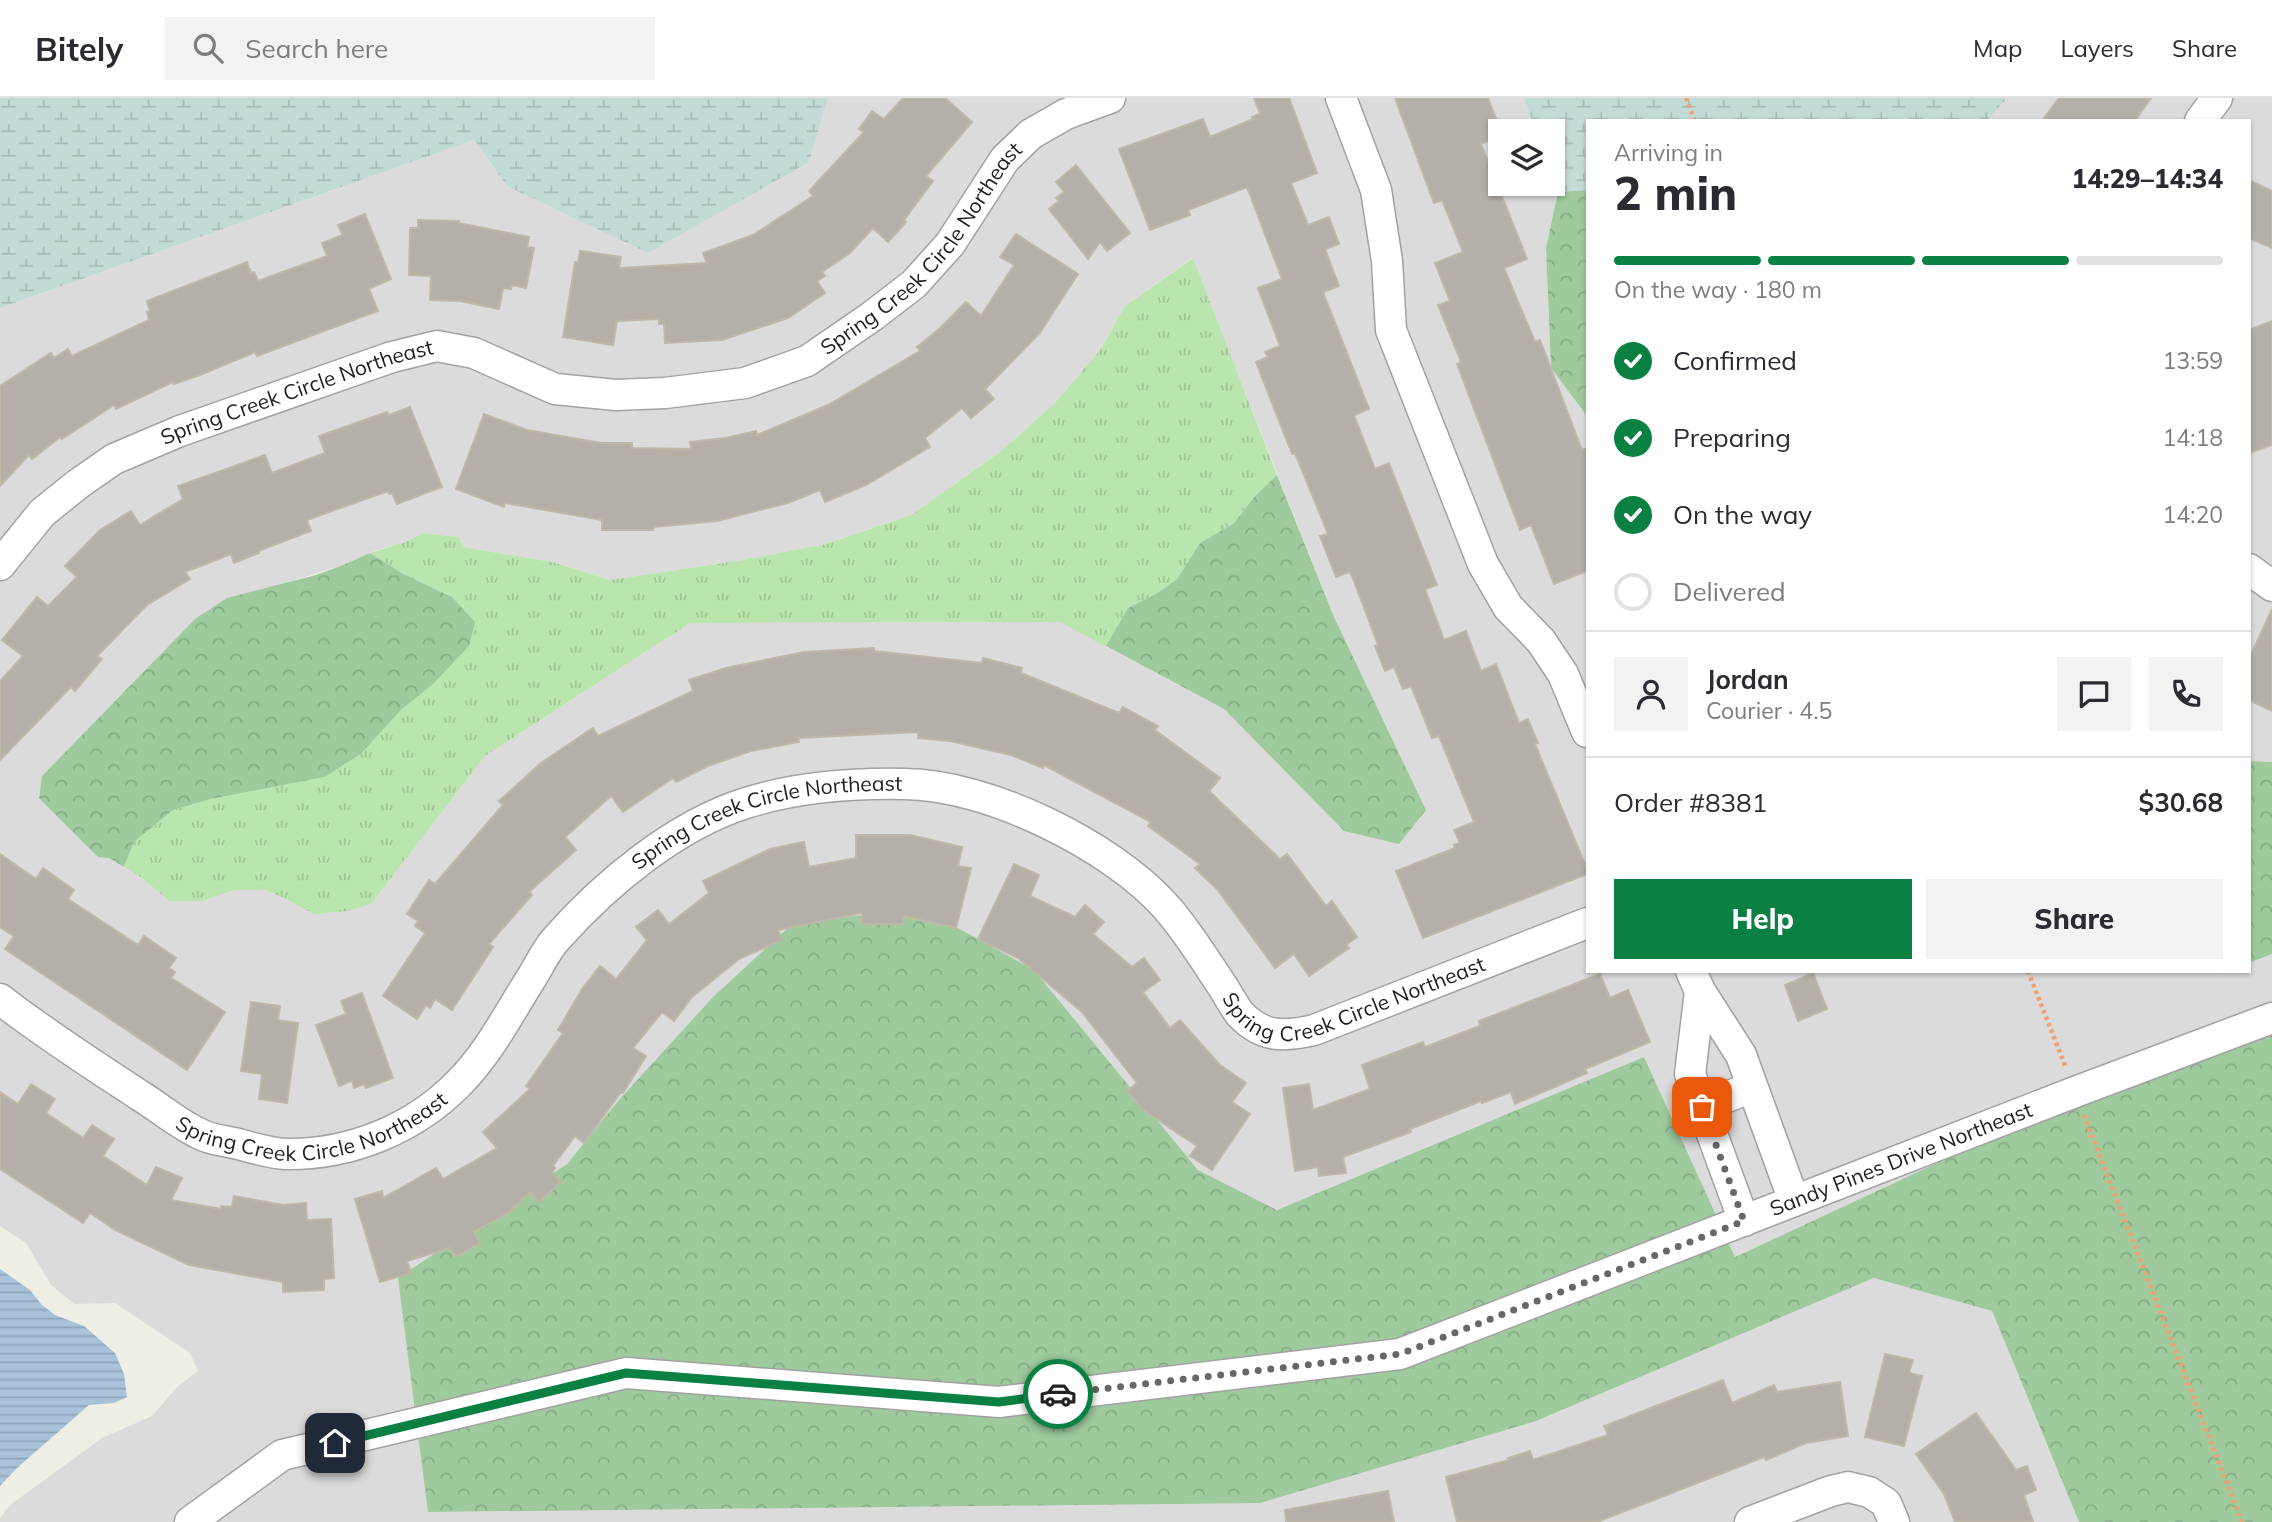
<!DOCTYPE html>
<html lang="en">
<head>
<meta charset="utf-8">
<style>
  :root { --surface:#fff; --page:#f2f2f3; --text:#2b2b33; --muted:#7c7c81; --line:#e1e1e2; --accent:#0b8043 }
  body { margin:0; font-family:Mulish,sans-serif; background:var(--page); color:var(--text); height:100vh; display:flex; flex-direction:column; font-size:26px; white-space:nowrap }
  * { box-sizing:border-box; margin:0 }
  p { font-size:23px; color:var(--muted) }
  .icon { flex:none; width:38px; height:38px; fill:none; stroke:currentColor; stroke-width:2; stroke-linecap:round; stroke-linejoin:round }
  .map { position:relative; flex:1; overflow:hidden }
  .details { position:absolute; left:1586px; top:21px; width:665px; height:854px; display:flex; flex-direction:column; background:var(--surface); border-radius:0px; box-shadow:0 2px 5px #0004 }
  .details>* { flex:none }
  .fabs { position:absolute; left:1488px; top:21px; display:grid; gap:14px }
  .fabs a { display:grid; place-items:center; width:77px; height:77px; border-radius:0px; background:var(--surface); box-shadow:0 2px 5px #0004; font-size:35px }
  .pin { position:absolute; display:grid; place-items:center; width:60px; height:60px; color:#fff; margin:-30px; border-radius:14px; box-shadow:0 4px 10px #0006 }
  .courier { position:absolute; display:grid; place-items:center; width:70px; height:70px; margin:-35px; border:5px solid #0b8043; border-radius:50%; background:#fff; color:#222; box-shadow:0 2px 9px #0007 }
  .overview em { font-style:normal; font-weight:800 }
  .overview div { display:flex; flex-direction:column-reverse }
  .overview { display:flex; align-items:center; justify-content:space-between; height:119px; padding:0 28px }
  h1 { font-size:46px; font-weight:800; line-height:52px }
  .bar { display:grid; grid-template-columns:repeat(4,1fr); gap:10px 7px; align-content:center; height:84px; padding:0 28px }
  .bar i { height:9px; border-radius:5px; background:var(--line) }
  .bar .active { background:var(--accent) }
  .bar p { grid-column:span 4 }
  .line { display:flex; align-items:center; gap:18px; padding:0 28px; border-top:2px solid var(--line) }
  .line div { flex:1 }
  .round { display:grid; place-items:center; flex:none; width:74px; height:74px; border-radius:0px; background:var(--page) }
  ol { padding:0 28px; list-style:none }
  li { display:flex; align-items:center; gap:21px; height:77px }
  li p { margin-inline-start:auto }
  li .icon { padding:7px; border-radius:50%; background:var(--accent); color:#fff; stroke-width:4 }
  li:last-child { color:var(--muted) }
  li i { width:38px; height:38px; border:4px solid var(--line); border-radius:50% }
  .cta { display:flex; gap:14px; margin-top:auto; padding:14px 28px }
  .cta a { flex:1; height:80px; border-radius:0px; background:var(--accent); color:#fff; font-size:28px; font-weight:800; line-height:80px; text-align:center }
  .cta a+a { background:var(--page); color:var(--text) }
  header { display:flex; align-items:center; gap:42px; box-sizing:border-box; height:98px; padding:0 35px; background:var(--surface); border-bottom:2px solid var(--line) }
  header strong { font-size:33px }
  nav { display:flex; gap:38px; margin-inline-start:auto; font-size:24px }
  .search { width:490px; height:63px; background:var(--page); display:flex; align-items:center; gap:18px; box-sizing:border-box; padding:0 24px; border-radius:0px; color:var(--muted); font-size:26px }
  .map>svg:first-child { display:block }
  .residential { fill:#dcdbdb; fill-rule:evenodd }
  .grass { fill:url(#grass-tufts) }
  .forest { fill:url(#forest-crowns) }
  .wetland { fill:url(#wetland-marsh) }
  .water { fill:url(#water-rules) }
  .building { fill:#b4b0a8; stroke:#bfb8a8; stroke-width:2 }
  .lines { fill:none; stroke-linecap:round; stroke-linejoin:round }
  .minor-casing { stroke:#a2a2a2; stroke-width:33 }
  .path { stroke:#efa175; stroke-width:4.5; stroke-dasharray:3.5 3.5; stroke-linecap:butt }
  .minor { stroke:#fff; stroke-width:30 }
  .done { stroke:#676764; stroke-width:7; stroke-dasharray:0 12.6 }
  .route { stroke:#0b8043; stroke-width:9 }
  .labels { text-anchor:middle; stroke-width:6; stroke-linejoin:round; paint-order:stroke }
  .street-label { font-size:21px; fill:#1e1e1e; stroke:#fff }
</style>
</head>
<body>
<header>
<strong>Bitely</strong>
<div class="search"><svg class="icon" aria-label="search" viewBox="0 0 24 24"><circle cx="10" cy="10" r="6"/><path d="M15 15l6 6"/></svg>Search here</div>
<nav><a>Map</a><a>Layers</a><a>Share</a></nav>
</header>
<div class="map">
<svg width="2272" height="1424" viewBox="0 0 2272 1424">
  <defs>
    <pattern id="grass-tufts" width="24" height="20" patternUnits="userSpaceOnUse" patternTransform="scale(1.75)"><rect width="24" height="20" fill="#bbe5af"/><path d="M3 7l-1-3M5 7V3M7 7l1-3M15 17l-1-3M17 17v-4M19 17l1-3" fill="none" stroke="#a0c496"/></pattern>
    <pattern id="forest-crowns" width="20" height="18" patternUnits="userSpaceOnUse" patternTransform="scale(1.75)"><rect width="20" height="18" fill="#9eca9d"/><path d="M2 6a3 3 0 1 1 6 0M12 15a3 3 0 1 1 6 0" fill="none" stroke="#88ad87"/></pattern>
    <pattern id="wetland-marsh" width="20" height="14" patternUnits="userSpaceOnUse" patternTransform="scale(1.75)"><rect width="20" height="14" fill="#c3dbd6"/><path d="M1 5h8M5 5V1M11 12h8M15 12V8" fill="none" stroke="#a7bcb7"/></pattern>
    <pattern id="water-rules" width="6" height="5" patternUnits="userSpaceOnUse" patternTransform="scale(1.75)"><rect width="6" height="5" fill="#a9c1d9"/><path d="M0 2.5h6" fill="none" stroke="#91a5ba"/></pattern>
  </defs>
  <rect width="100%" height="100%" fill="#eeeee5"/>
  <g class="residential">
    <path d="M 828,0 L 1524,0 L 1536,33 L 1500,33 L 1500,86 L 1552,86 L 1552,78 L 1558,94 L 1546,150 L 1551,270 L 1587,318 L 1587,873 L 2218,873 L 2219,876 L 2227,873 L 2249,873 L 2249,865 L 2272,856 L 2272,936 L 2125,990 L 1937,1065 L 1734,1159 L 1644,960 L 1277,1112 L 1198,1072 L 1034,872 L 713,899 L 618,1003 L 567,1066 L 398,1180 L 1536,1323 L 1874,1180 L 1992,1213 L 2079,1424 L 0,1424 L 0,1420 L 10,1407 L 102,1340 L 152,1318 L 177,1289 L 198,1273 L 190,1255 L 115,1205 L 74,1206 L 51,1187 L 26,1145 L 0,1128 L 0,210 L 474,42 L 507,88 L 809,64 ZM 1192,160 L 1334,519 L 1426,712 L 1344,733 L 1224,611 L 1060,524 L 690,525 L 485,658 L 371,806 L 313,816 L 284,800 L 265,792 L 234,792 L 203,803 L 169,803 L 143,781 L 109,760 L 39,700 L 42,678 L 195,521 L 292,483 L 343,467 L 374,453 L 408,443 L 422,435 L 458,439 L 462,449 L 552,464 L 610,482 L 743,462 L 826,446 L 911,417 L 1000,354 L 1055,305 L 1100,252 L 1125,208 Z"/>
    <polygon points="2007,0 2272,0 2272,664 2249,663 2249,23 1987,23"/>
  </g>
  <polygon class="grass" points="1193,160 1277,377 1255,398 1234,425 1200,445 1177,481 1156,496 1128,510 1106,549 1060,524 690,525 485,658 371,806 348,813 313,816 284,800 265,792 234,792 203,803 169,803 143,781 124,769 134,744 173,712 211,701 325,679 361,656 401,612 432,587 405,477 370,455 408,443 422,435 459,439 463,449 552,464 610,482 743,462 826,446 911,417 1000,354 1055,305 1100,252 1125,208"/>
  <g class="forest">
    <polygon points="1587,92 1587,318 1551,270 1546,150 1558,94"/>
    <polygon points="1277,377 1334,519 1426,712 1399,746 1344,733 1224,611 1106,548 1128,510 1156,496 1177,481 1200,445 1234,425 1255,398"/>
    <polygon points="370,455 405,477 452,499 475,524 469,548 432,587 401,612 361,656 325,679 211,701 173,712 134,744 124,769 109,760 98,759 39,700 42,678 195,521 227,500 316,477 343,467"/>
    <polygon points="2249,663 2272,664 2272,856 2249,865"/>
    <polygon points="920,809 1034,872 1198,1072 1277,1112 1644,959 1735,1159 1937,1065 2125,990 2272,936 2272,1424 2079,1424 1992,1213 1874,1180 1536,1323 1260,1405 428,1414 398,1180 567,1066 618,1003 713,899 791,827"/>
  </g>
  <g class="wetland">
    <polygon points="0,0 828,0 809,64 648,155 507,88 474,42 0,210"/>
    <polygon points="1524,0 2007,0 1987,23 1587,23 1587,92 1558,94 1552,78 1552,33 1536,33"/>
  </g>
  <polygon class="water" points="0,1171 30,1192 41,1206 55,1217 84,1228 115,1255 124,1276 127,1299 114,1305 89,1307 17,1370 0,1388"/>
  <g class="building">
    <polygon points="903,0 945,0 972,24 926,78 933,83 904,122 906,124 888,144 873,130 850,155 822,174 825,178 817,183 825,195 788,220 722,242 665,245 664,226 659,226 659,221 617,223 613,247 563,239 575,164 578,165 580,153 621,159 619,170 707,165 703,155 753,137 813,98 809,93 864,34 859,31 872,13 884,21"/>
    <polygon points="1254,0 1289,0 1317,75 1291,85 1308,127 1329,119 1339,146 1325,151 1339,188 1323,194 1369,311 1354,317 1375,371 1389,365 1437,487 1425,491 1444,542 1466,533 1481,573 1496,566 1519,625 1528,621 1538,645 1535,646 1587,771 1587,776 1423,840 1396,773 1455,750 1454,747 1460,745 1454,732 1474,724 1439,638 1432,640 1411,588 1403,591 1394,569 1385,573 1375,548 1378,547 1352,478 1349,474 1336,479 1320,438 1328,436 1295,355 1292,356 1256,264 1268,259 1265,254 1280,248 1258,190 1282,181 1247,89 1188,112 1190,117 1150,132 1119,51 1203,21 1210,39 1253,21 1252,19 1260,16"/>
    <polygon points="1395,0 1488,0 1500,31 1488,36 1491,42 1481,46 1527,161 1504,170 1535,244 1540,242 1582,352 1587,350 1587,473 1554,486 1531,427 1520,432 1457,266 1461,264 1438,207 1450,203 1435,165 1463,154 1442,102 1434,105"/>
    <polygon points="2059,0 2151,0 2135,23 2042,23"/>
    <polygon points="1076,67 1130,135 1107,153 1100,144 1088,161 1049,111 1059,103 1056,100 1064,94 1056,84"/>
    <polygon points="2249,82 2272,93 2272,150 2249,140"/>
    <polygon points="365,116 391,181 369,191 378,213 257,258 255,254 200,277 174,286 173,284 116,311 114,307 62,341 60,339 32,361 29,357 0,388 0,288 51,255 54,260 68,251 72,258 149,222 147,214 150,213 147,203 247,164 251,175 254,174 258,183 327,158 322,145 343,137 338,127"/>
    <polygon points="418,122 459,123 459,125 529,139 527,149 534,150 526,190 512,187 511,191 503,190 499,211 460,203 430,202 431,178 409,177 410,130 418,130"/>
    <polygon points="1016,136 1078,176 1039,236 985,291 994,301 971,320 962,310 925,340 930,349 866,387 825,404 820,392 788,405 717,423 654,429 653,432 602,432 602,422 505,405 504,409 456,391 484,316 527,332 572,340 602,345 632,345 632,350 691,351 690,344 726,340 756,333 757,337 828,307 920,253 917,249 939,231 966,204 981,218 1014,167 1000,159"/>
    <polygon points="2272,223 2272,347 2249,355 2249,232"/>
    <polygon points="410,309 442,389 397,406 392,395 389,396 388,393 307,422 311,433 258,453 259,455 234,465 231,456 185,474 190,481 147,507 97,558 102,561 75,593 71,589 0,662 0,583 23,558 2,542 37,499 48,508 77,479 65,468 100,432 131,413 140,427 183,401 178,388 265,357 272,375 325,355 319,338 387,314 389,317"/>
    <polygon points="2272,511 2272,613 2249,602 2249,561"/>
    <polygon points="874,550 874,553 982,565 983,560 1022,570 1021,575 1119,615 1123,609 1158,628 1155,632 1220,680 1209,693 1280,761 1287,756 1326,808 1332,803 1357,839 1346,847 1349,850 1309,878 1294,856 1275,870 1217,791 1195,770 1200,766 1148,728 1151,724 1044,667 1043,670 1011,657 976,649 950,643 918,640 918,634 798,640 799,644 751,653 708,668 676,684 673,680 623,714 611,698 565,739 576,752 529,794 532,797 489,846 493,849 452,912 435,901 430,910 426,907 417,921 383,898 425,835 415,828 418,823 407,816 429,782 435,786 503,707 499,703 541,665 593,630 598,638 693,593 689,582 726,570 804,554"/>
    <polygon points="856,737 910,737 962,749 958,768 971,770 956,830 903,818 903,826 862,826 862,815 778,832 782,842 739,861 692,899 674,923 662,914 633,950 646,958 623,995 621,994 584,1045 575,1038 553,1068 555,1070 552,1074 561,1084 539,1104 530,1094 508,1115 474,1134 480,1145 456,1159 450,1150 407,1163 411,1175 380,1184 355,1101 382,1093 383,1100 436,1070 443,1081 497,1050 483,1034 530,991 526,988 563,935 558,932 582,891 600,868 616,881 647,842 636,829 658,812 669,826 709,795 703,783 770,751 804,744 809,769 856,760"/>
    <polygon points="0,756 36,781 43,770 74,792 68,801 138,847 144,838 176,860 169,870 175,874 171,880 225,914 187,972 5,851 14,838 0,829"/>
    <polygon points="1014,766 1039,777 1030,798 1075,819 1085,807 1104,824 1093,836 1132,869 1144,860 1160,882 1143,894 1170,930 1180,922 1220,967 1246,985 1232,1004 1250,1016 1212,1072 1190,1058 1197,1048 1143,1012 1127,993 1137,985 1082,914 1018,860 978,841"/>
    <polygon points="1813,875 1827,911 1798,923 1785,887"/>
    <polygon points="1600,876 1610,900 1628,892 1650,944 1585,971 1587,975 1515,1006 1511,994 1482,1005 1481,1003 1410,1031 1411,1034 1343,1059 1346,1075 1319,1078 1318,1069 1295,1073 1283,990 1309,986 1313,1012 1370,991 1362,967 1423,944 1425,949 1480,928 1479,923"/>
    <polygon points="362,895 393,980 366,990 364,986 354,990 352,983 339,988 316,927 346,916 341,903"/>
    <polygon points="251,904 280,908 278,922 298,925 287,1005 259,1001 262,976 241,973"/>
    <polygon points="31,986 55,1001 46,1015 83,1040 92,1027 114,1041 103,1058 147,1087 156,1069 182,1080 171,1102 221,1111 221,1108 232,1109 234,1098 283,1107 306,1105 307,1122 331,1121 334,1180 324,1181 324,1192 283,1194 283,1184 189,1167 115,1132 90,1115 83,1125 0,1071 0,994 18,1006"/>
    <polygon points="1885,1256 1913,1262 1909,1275 1922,1278 1904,1348 1865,1339"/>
    <polygon points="1723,1282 1732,1305 1774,1287 1777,1294 1840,1284 1848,1338 1806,1345 1766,1362 1764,1359 1597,1424 1457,1424 1446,1379 1509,1362 1508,1360 1530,1353 1533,1362 1608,1337 1604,1328"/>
    <polygon points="1976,1315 2016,1372 2027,1368 2036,1392 2024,1397 2033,1424 1955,1424 1944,1396 1916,1356"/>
    <polygon points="1388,1393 1394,1424 1286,1424 1285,1412"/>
  </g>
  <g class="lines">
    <defs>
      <g id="minor">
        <polyline points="1341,0 1376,92 1387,163 1391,232 1483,466 1508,509 1541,543 1563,576 1587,634"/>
        <polyline points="2200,23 2217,0"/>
        <path id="s1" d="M 0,467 L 42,415 L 78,386 L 114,361 L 180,333 L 392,259 L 437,248 L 474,255 L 555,291 L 616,297 L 665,295 L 745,285 L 807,263 L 871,219 L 914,186 L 950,146 L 1005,61 L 1031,36 L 1066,16 L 1110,0"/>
        <polyline points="2249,471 2272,488"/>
        <polyline points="1691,873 1700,893 1741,957 1794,1103"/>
        <polyline points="1700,893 1690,976 1744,1123"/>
        <path id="s2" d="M 0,901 C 45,936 92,966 139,997 C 159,1009 178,1026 200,1036 C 211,1042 226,1043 238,1046 C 253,1050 270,1055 286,1056 C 350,1057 414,1031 459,985 C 489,955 509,915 532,879 C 540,866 547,850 558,839 C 606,785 676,727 746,705 C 797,689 851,685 904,686 C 987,686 1113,748 1167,810 C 1188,834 1205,862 1223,889 C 1228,897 1234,908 1240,916 C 1263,940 1284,939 1314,932 L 1587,825"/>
        <polyline points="1702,1009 1752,989"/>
        <path id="s3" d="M 190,1424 L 282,1357 L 626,1275 L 999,1304 L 1400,1256 L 2075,994 L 2272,920"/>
        <polyline points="1750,1424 1831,1393 1848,1389 1869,1394 1886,1405 1894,1424"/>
      </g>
    </defs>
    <use href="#minor" class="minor-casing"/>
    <g class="path">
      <polyline points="1686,0 1695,23"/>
      <polyline points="2028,873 2066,970"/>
      <polyline points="2084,1017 2242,1424"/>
    </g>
    <use href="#minor" class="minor"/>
  </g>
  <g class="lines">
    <polyline class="done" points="1058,1296 1400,1256 1744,1123 1702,1009"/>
    <polyline class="route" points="335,1345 626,1275 999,1304 1058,1296"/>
  </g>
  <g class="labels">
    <g class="street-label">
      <text dy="7" stroke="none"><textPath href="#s1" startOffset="1045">Spring Creek Circle Northeast</textPath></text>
      <text dy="7" stroke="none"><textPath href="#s1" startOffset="352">Spring Creek Circle Northeast</textPath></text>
      <text dy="7" stroke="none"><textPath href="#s2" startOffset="947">Spring Creek Circle Northeast</textPath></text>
      <text dy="7" stroke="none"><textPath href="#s2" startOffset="1638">Spring Creek Circle Northeast</textPath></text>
      <text dy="7" stroke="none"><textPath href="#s2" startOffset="359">Spring Creek Circle Northeast</textPath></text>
      <text dy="7" stroke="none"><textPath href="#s3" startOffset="1783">Sandy Pines Drive Northeast</textPath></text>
    </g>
  </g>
</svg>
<div class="fabs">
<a><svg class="icon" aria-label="layers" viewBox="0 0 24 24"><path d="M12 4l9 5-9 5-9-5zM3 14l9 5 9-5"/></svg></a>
</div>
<div class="pin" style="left:1702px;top:1009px;background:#ea580c"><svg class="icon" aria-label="bag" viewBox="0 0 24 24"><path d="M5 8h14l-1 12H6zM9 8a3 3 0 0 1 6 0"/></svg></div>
<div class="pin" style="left:335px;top:1345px;background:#1f2937"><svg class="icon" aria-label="home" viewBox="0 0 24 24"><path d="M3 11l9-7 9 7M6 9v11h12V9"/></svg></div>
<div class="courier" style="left:1058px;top:1296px"><svg class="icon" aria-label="car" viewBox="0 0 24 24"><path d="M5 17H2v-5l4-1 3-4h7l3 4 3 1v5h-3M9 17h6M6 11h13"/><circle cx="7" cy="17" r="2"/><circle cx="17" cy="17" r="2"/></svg></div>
<section class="details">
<div class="overview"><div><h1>2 min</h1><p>Arriving in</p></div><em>14:29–14:34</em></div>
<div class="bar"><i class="active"></i><i class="active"></i><i class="active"></i><i></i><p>On the way · 180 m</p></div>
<ol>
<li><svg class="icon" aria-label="check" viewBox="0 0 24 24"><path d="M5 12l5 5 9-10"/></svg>Confirmed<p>13:59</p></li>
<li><svg class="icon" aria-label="check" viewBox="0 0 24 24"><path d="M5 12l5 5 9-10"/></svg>Preparing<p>14:18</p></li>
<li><svg class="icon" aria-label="check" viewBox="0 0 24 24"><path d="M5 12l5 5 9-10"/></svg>On the way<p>14:20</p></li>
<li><i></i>Delivered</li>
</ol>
<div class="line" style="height:126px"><a class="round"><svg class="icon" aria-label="person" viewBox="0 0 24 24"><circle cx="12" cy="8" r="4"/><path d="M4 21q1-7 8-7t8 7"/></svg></a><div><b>Jordan</b><p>Courier · 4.5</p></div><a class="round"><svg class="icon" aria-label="chat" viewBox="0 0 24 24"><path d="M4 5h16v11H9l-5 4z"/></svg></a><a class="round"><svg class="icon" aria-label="phone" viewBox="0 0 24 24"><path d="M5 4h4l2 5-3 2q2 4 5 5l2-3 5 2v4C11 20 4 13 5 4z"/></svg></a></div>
<div class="line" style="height:91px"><div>Order #8381</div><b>$30.68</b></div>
<div class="cta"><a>Help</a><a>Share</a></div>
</section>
</div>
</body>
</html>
